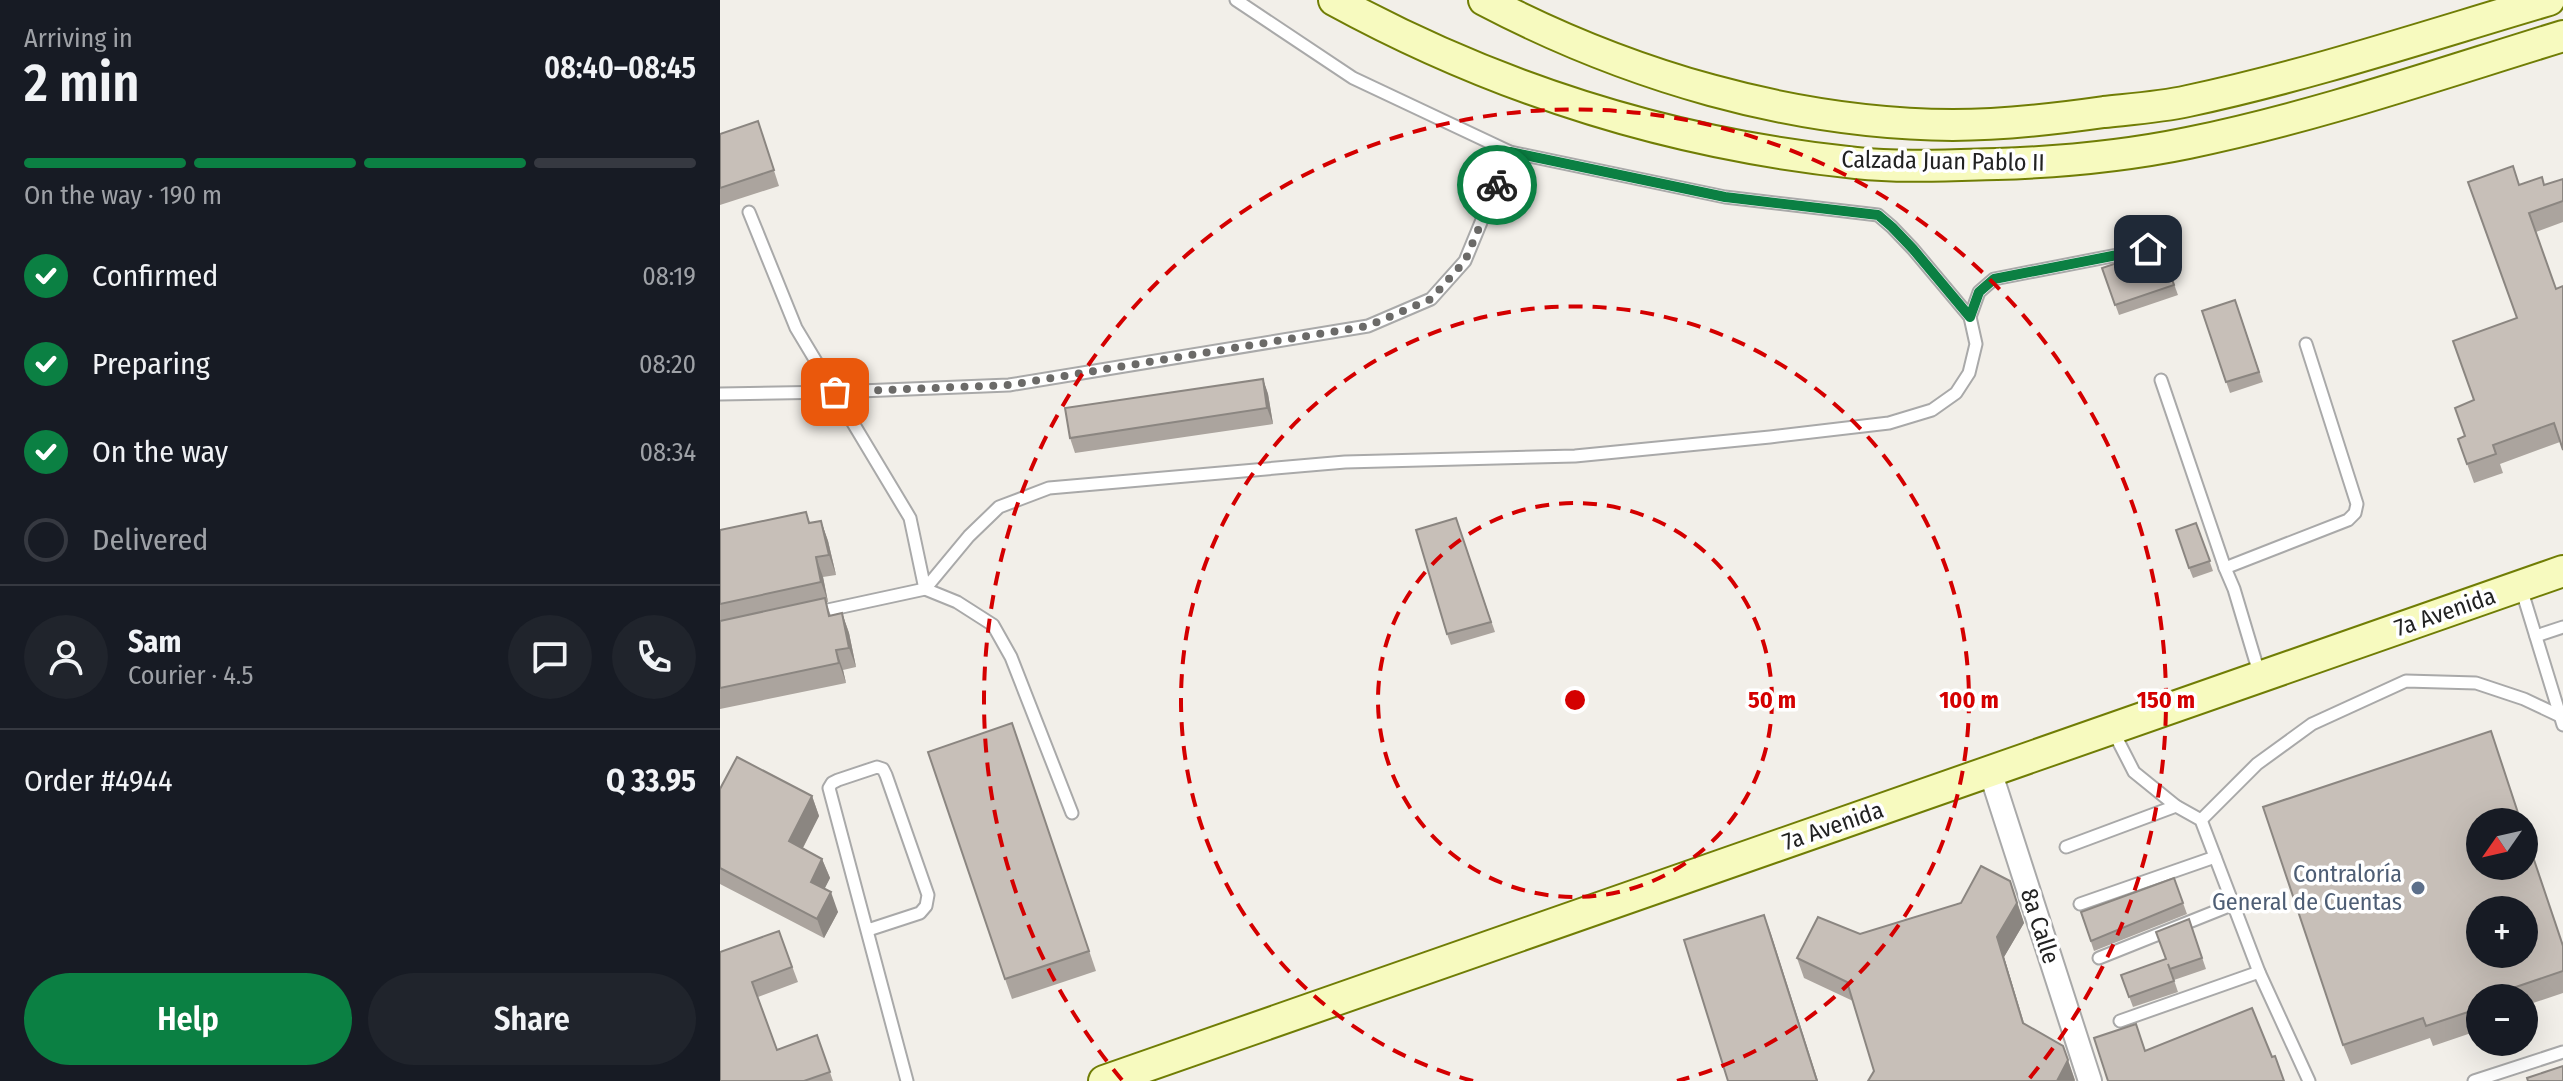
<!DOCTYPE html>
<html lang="en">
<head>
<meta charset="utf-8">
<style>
  :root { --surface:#171b24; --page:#20242c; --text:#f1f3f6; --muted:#9ea1a6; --line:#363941; --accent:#0b8043 }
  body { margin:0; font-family:"Fira Sans Condensed",sans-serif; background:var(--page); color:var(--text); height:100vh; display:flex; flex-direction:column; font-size:30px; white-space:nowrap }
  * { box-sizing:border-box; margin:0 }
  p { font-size:26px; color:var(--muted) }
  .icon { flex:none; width:44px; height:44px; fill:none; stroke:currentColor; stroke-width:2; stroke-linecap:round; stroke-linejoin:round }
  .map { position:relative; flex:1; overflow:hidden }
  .sheet { display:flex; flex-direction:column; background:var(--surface); width:720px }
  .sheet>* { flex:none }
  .needle { width:52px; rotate:236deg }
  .tools { position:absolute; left:1746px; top:808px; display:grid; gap:16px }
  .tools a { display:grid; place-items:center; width:72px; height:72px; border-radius:50%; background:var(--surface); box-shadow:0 8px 32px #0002; font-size:40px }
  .pin { position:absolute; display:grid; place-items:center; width:68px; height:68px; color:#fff; margin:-34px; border-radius:16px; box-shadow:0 4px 12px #0006 }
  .courier { position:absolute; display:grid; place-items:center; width:80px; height:80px; margin:-40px; border:6px solid #0b8043; border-radius:50%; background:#fff; color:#222; box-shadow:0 2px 10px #0007 }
  .head em { font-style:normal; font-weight:600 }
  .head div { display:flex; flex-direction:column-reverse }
  .head { display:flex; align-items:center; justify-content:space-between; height:136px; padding:0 24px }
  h1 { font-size:52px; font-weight:600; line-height:60px }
  .bar { display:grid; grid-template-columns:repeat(4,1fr); gap:12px 8px; align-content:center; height:96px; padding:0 24px }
  .bar i { height:10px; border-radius:6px; background:var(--line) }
  .bar .on { background:var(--accent) }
  .bar p { grid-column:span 4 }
  .line { display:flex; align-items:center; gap:20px; padding:0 24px; border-top:2px solid var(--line) }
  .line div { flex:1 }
  .round { display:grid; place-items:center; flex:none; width:84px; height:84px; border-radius:42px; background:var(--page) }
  ol { padding:0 24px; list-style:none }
  li { display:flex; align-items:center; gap:24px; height:88px }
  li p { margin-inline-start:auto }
  li .icon { padding:8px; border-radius:50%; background:var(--accent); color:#fff; stroke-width:4 }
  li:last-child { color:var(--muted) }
  li i { width:44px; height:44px; border:4px solid var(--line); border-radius:50% }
  .action { display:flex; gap:16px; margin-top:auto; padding:16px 24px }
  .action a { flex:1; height:92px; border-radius:48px; background:var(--accent); color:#fff; font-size:32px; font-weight:600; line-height:92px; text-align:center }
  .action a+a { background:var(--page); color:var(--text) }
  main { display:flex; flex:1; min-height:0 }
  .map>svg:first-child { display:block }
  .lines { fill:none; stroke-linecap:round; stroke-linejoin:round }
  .service-casing { stroke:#a9a9a9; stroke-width:15 }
  .minor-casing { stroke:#a9a9a9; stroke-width:26 }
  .secondary-casing { stroke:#707d05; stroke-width:34 }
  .service { stroke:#fff; stroke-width:11 }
  .minor { stroke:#fff; stroke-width:22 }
  .secondary { stroke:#f7fabf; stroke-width:30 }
  .wall { fill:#aba49e }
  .shaded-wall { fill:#8b8681 }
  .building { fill:#c7bfb8; stroke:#8b8681; stroke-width:2; fill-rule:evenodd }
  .done { stroke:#6b6a68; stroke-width:8; stroke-dasharray:0 14.4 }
  .route { stroke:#0b8043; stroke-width:10 }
  .ring { fill:none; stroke:#d40000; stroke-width:4; stroke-dasharray:14 10 }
  .service-dot { fill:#5c6f8a; stroke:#fff; stroke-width:3 }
  .labels { text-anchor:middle; stroke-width:7; stroke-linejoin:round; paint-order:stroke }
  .street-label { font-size:24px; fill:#222; stroke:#fff }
  .service-label { font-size:24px; fill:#4e5e75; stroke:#fff; text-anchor:end }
  .centre { fill:#d40000; stroke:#fff; stroke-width:4 }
  .ring-label { font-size:24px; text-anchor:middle; font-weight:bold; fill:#d40000; stroke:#fff; stroke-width:7; stroke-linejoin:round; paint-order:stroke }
</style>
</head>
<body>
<main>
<section class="sheet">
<div class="head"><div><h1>2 min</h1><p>Arriving in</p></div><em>08:40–08:45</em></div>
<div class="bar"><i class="on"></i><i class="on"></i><i class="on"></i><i></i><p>On the way · 190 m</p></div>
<ol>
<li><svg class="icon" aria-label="check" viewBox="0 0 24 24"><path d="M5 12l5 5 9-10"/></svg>Confirmed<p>08:19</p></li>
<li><svg class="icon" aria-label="check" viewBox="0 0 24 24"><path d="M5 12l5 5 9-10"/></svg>Preparing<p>08:20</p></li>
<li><svg class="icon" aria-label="check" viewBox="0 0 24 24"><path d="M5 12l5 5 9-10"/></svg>On the way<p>08:34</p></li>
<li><i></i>Delivered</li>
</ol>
<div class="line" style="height:144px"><a class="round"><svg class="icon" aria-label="person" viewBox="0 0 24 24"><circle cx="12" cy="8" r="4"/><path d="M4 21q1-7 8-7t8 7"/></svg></a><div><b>Sam</b><p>Courier · 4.5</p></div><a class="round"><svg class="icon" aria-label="chat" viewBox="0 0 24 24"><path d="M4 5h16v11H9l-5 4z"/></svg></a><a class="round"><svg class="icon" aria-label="phone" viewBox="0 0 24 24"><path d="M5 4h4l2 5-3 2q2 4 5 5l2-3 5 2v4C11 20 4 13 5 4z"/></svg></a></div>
<div class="line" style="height:104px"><div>Order #4944</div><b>Q 33.95</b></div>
<div class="action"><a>Help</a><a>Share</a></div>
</section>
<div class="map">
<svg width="1843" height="1081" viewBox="0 0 1843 1081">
  <rect width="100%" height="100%" fill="#f2efe9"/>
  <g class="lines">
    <defs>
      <g id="service">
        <polyline points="516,0 633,78 790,152 1005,197 1158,215 1172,227 1193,249 1250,317"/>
        <polyline points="29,212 76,328 190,518 205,589 237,602 273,625 291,657 352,813"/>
        <polyline points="1441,380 1505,568 1514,589 1540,676"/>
        <polyline points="0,394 115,392 289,385 648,326 711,299 745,261 790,152"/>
        <polyline points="1505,568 1628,520 1635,513 1637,504 1586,344"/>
        <polyline points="1801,588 1843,725"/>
        <polyline points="94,613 205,589 249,536 279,507 329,488 625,462 855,456 1050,437 1169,423 1212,410 1236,393 1249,373 1256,344 1250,317 1259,292 1274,279 1428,249"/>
        <polyline points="1816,636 1843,627"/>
        <polyline points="1392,729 1414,772 1456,806 1481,820 1539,972 1589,1081"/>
        <polyline points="1481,820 1537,764 1592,724 1686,681 1756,683 1804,699 1840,716 1843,714"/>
        <polyline points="1346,847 1456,806"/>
        <polyline points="1360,904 1495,857"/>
        <polyline points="148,930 200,913 206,906 208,895 166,775 163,769 157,767 118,780 112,783 109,788 187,1081"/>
        <polyline points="1379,958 1514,904"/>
        <polyline points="1400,1021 1539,972"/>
        <polyline points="1754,1081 1843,1052"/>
      </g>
      <polyline id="minor" points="1270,771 1370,1081"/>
      <g id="secondary">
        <path d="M 614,0 C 777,89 952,144 1136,163 C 1182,168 1231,165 1277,164 C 1341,162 1405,156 1468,143 C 1595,117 1719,74 1843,36"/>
        <path d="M 764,0 C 907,75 1071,124 1233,125 C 1283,125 1335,119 1384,112 C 1412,109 1441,107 1468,101 C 1590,75 1710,35 1829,0"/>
        <polyline points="384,1081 1843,571"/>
      </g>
    </defs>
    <use href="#service" class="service-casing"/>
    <use href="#minor" class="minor-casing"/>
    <use href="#secondary" class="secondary-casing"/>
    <use href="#service" class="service"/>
    <use href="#minor" class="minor"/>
    <use href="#secondary" class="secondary"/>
  </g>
  <g class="wall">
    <polygon points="38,121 59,186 0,205 0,134"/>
    <polygon points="1843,179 1843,222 1816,232 1840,442 1780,464 1783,473 1754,483 1738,439 1745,436 1754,400 1797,318 1799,185 1824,185"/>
    <polygon points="1441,248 1458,295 1399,315 1382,268"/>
    <polygon points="1515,300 1543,382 1510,393 1482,311"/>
    <polygon points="543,379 548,394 553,424 355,453 350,438"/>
    <polygon points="86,512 90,523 101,521 108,541 116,575 103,577 108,602 106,602 111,616 122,613 129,633 136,667 123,670 126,683 0,709 0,530"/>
    <polygon points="736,518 775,632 731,645 727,634"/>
    <polygon points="1476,523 1493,571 1473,578 1469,568"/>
    <polygon points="299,743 376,971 292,999 285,979"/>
    <polygon points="0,789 92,796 99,816 83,848 102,859 110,878 104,889 118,912 104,938 0,884"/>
    <polygon points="1454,878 1467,914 1374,951 1361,912"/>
    <polygon points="1290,881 1304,923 1284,957 1304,1024 1343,1046 1355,1080 1154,1071 1133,1001 1084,978 1077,958 1241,903"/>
    <polygon points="1469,919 1486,969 1454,980 1452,974 1458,992 1413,1007 1401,975 1446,959"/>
    <polygon points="59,931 78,982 38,997 57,1050 97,1035 113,1081 0,1081 0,952"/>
    <polygon points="1843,944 1843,993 1804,1006 1804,998 1760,998 1760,1030 1713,1046 1710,1038 1631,1065 1623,1045"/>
  </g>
  <g class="shaded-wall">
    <polygon points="543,379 548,394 553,424 547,408"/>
    <polygon points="101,521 108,541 116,575 109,555"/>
    <polygon points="96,557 103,577 108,602 101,582"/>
    <polygon points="122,613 129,633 136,667 129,648"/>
    <polygon points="116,650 123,670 126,683 119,663"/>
    <polygon points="92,796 99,816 76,861 69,841"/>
    <polygon points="102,859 110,878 98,902 91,882"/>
    <polygon points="1290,881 1304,923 1284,957 1310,1043 1277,937"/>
    <polygon points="111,892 118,912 104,938 97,919"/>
    <polygon points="1044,915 1051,934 1098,1081 1097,1081"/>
    <polygon points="1343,1046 1350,1066 1355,1081 1337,1081"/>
  </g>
  <g class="building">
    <polygon points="38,121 54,170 0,188 0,134"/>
    <polygon points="1793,166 1799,185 1822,177 1824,185 1843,179 1843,201 1809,213 1836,289 1843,286 1843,450 1834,423 1773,445 1776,454 1747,464 1738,439 1745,436 1735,408 1754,400 1733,341 1797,318 1748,182"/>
    <polygon points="1441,248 1454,285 1395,305 1382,268"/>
    <polygon points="1515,300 1539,372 1506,382 1482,311"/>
    <polygon points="543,379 547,408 350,438 345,408"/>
    <polygon points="86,512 89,523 101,521 109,555 96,557 101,582 0,604 0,530"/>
    <polygon points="736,518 771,622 727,634 696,530"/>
    <polygon points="1476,523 1490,561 1469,568 1456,530"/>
    <polygon points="105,598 109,616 122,613 129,648 116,650 119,663 0,688 0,621"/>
    <polygon points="292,723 369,951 285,979 208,752"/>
    <path d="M 1771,731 L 1801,822 L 1760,822 L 1760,866 L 1804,866 L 1804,830 L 1843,946 L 1843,971 L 1772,995 L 1774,998 L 1760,998 L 1760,1008 L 1706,1026 L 1703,1018 L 1623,1045 L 1543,807 ZM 1760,910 L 1804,910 L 1804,954 L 1760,954 Z"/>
    <polygon points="17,757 92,796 69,841 102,859 91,882 111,892 97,919 0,868 0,789"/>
    <polygon points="1261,866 1290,881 1297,903 1277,937 1303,1023 1343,1046 1348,1060 1337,1081 1148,1081 1154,1071 1127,982 1077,958 1098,917 1140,934 1241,903"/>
    <polygon points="1454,878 1463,903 1371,941 1361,912"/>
    <polygon points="1044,915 1097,1081 1008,1081 964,940"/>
    <polygon points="1469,919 1482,958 1450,969 1448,964 1454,981 1409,997 1401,975 1446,959 1436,932"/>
    <polygon points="59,931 72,967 32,982 57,1050 97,1035 110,1072 84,1081 0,1081 0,952"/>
    <polygon points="1532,1008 1552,1057 1555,1056 1564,1081 1388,1081 1374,1038 1416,1024 1425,1051"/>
    <polygon points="1843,1066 1843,1081 1808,1081 1807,1078"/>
  </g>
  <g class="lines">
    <polyline class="done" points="115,392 289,385 648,326 711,299 745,261 777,185"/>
    <polyline class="route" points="777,185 790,152 1005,197 1158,215 1172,227 1193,249 1250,317 1259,292 1274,279 1428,249"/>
  </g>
  <g class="ring">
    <circle cx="855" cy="700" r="197"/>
    <path d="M753 1081A394 394 0 1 1 957 1081"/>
    <path d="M402 1080A591 591 0 1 1 1308 1080"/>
  </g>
  <circle class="service-dot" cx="1698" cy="888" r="8"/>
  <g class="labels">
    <g class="street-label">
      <text transform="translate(1223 161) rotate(1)" y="8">Calzada Juan Pablo II</text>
      <text transform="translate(1725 612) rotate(-19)" y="8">7a Avenida</text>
      <text transform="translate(1113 826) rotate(-19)" y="8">7a Avenida</text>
      <text transform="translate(1320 926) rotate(72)" y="8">8a Calle</text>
    </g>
    <g class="service-label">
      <text x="1682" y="882">Contraloría<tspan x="1682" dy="28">General de Cuentas</tspan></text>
    </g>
  </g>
  <circle cx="855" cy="700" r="12" class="centre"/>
  <g class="ring-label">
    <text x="1052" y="708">50 m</text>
    <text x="1249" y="708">100 m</text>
    <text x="1446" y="708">150 m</text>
  </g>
</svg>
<div class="tools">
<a><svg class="needle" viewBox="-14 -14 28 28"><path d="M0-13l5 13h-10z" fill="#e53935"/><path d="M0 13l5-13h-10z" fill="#9ea1a6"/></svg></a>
<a>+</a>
<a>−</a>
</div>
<div class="pin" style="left:115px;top:392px;background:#ea580c"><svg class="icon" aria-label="bag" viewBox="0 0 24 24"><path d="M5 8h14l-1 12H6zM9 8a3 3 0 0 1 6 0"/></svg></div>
<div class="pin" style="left:1428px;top:249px;background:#1f2937"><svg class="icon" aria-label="home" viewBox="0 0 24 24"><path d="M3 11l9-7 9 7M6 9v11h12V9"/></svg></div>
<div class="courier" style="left:777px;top:185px"><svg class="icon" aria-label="bike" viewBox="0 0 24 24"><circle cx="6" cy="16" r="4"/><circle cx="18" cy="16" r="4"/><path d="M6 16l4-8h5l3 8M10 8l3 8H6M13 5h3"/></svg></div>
</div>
</main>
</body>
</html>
